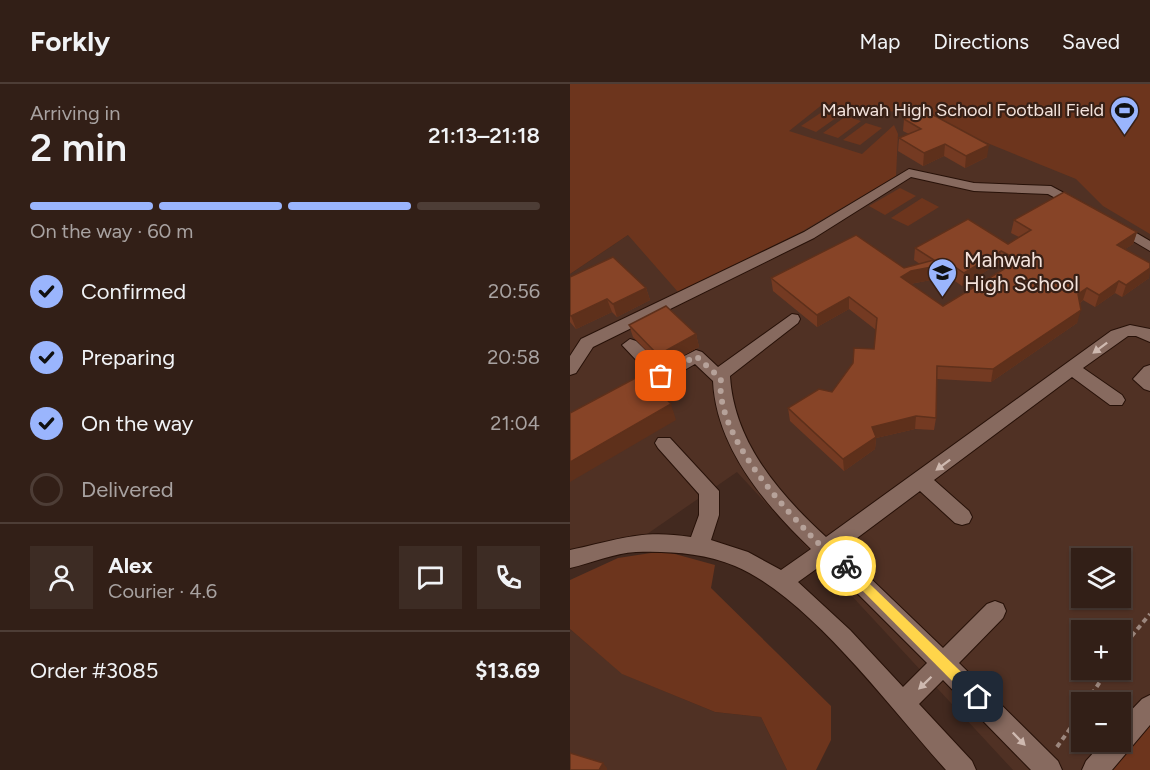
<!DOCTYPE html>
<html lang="en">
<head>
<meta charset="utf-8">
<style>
  :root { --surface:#321f17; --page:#3d2c24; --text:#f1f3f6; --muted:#a8a2a1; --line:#4d3d36; --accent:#9ab5fd }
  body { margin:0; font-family:Figtree,sans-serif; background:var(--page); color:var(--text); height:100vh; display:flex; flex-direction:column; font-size:22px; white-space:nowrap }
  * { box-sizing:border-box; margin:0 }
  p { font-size:20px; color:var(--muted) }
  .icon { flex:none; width:33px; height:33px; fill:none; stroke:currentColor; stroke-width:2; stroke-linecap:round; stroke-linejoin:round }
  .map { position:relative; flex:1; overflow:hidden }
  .panel { display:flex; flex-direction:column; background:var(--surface); width:570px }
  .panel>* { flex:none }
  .fabs { position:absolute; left:501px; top:464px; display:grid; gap:12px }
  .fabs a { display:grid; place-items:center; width:60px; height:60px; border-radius:0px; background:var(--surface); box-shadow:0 2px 4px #0004,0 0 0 2px var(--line); font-size:30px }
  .pin { position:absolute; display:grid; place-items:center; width:51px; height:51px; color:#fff; margin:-26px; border-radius:12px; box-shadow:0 3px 9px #0006 }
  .courier { position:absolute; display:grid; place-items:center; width:60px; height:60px; margin:-30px; border:4px solid #ffd54a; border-radius:50%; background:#fff; color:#222; box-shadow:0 2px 8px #0007 }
  .head em { font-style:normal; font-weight:600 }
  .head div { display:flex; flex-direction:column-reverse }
  .head { display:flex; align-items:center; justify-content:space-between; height:102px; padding:0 30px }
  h1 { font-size:39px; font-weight:600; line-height:45px }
  .bar { display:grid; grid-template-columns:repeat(4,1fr); gap:9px 6px; align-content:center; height:72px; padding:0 30px }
  .bar i { height:8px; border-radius:4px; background:var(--line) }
  .bar .active { background:var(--accent) }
  .bar p { grid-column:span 4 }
  .line { display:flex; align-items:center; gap:15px; padding:0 30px; border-top:2px solid var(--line) }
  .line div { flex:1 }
  .round { display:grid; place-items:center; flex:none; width:63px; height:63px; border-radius:0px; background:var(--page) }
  ol { padding:0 30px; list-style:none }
  li { display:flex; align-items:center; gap:18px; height:66px }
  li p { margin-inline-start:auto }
  li .icon { padding:6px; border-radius:50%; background:var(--accent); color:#111; stroke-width:4 }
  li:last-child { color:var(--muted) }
  li i { width:33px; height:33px; border:3px solid var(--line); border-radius:50% }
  header { display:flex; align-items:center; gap:36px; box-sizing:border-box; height:84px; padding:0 30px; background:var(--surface); border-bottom:2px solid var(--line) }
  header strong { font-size:28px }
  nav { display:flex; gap:33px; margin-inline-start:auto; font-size:21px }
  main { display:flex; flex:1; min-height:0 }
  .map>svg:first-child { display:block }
  .built { fill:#503124; fill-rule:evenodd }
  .green { fill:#6d351d }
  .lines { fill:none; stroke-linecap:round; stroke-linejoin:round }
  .minor-casing { stroke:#271108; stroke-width:2 }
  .path { stroke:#9c877e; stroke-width:4; stroke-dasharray:5 4; stroke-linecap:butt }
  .minor { fill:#876a5f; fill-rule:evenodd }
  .wall { fill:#743a22; fill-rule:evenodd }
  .shaded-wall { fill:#5e301b }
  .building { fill:#874427; stroke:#5e301b; stroke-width:1.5; fill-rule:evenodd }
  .oneway { fill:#ceb9b0 }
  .route { fill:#ffd54a }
  .done { stroke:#b6a29a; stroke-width:6; stroke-dasharray:0 10.8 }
  .labels { text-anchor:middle; stroke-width:4.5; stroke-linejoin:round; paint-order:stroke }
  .far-poi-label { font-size:18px; fill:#f4e3dc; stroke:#372016; text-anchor:end }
  .poi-label { font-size:21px; fill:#f4e3dc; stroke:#372016; text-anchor:start }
</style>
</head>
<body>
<header>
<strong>Forkly</strong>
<nav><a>Map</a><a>Directions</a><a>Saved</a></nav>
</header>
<main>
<section class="panel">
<div class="head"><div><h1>2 min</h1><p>Arriving in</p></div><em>21:13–21:18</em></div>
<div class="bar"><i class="active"></i><i class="active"></i><i class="active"></i><i></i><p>On the way · 60 m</p></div>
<ol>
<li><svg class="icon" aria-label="check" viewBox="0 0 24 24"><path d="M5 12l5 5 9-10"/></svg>Confirmed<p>20:56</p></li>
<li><svg class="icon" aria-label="check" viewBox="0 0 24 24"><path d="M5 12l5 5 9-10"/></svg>Preparing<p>20:58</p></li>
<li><svg class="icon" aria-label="check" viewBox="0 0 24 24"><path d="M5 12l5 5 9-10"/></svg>On the way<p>21:04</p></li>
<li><i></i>Delivered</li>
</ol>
<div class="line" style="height:108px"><a class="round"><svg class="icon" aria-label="person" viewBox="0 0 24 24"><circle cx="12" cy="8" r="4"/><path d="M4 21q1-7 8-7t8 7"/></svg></a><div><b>Alex</b><p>Courier · 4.6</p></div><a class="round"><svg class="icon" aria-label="chat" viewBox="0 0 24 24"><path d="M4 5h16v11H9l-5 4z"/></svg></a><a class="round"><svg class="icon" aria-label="phone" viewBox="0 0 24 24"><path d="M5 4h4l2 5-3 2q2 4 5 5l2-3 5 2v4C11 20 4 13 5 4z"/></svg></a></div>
<div class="line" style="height:78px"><div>Order #3085</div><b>$13.69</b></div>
</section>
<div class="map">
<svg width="580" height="686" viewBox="0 0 580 686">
  <rect width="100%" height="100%" fill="#42291f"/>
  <g class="built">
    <path d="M 145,0 L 580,0 L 580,623 L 525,686 L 443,686 L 167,388 L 64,459 L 0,475 L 0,190 L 58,151 ZM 512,474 L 550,474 L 550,513 L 512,513 ZM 512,546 L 550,546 L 550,585 L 512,585 ZM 512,618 L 550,618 L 550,657 L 512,657 Z"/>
    <polygon points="0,545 53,590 145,628 191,633 217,686 0,686"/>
  </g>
  <g class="green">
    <polygon points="0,0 580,0 580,150 533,122 506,95 346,30 253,20 219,47 292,70 324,41 328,50 326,92 231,148 108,208 58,151 0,190"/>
    <polygon points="255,26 270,31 246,48 231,42"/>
    <polygon points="276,32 291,37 268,54 253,49"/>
    <polygon points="296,39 312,44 290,61 273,56"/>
    <polygon points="330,104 346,112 315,131 299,122"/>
    <polygon points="352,114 369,123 338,142 321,134"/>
    <polygon points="94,467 145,481 141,504 261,622 261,656 246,686 217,686 191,633 145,628 52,590 0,545 0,496 48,474"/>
    <polygon points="580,623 580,686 525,686"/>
  </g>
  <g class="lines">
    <defs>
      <g id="minor">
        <polygon points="339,85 404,99 481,102 518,122 516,125 506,125 478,110 404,107 341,93 244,154 23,263 6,289 0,291 0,272 11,255 234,148"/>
        <polygon points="546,137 580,157 580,167 541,144 539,141"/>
        <path d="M 222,230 L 228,231 L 230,235 L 228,239 L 160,292 C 164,358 209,410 256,453 L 541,247 L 560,241 L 580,245 L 580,258 L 566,252 L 558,252 L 513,284 L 552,311 L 555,316 L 552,321 L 540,321 L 502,293 L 364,396 L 399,427 L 402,433 L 399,439 L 392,441 L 385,439 L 350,407 L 271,466 L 373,564 L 417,520 L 425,517 L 433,520 L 436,527 L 433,534 L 389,579 L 488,677 L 492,686 L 461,686 L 373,596 L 349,620 L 402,677 L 406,686 L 376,686 C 321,625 239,513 165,482 C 134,469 99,467 66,468 C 44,469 22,479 0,484 L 0,466 C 48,456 70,445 121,453 L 129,431 L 129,410 L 88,364 L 85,359 L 88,354 L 100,354 L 149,407 L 149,431 L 141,456 L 178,468 L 211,486 L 241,465 C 195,421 146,363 143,297 L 125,280 L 97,296 L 85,296 L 52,261 L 60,255 L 66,257 L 93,283 L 126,266 L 132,268 L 148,283 ZM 256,478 L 357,579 L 333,603 L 280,546 L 228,498 Z"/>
        <polygon points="580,281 580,307 574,305 563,295 574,283"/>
        <polygon points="580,611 580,641 542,686 512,686 516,677 534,657 550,657 550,638 572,615"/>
      </g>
    </defs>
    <use href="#minor" class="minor-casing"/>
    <g class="path">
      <polyline points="550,566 580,530"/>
      <polyline points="517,618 538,585"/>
      <polyline points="487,663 512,628"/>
    </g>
    <use href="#minor" class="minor"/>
  </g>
  <g class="wall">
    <polygon points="334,35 417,73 395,84 374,72 353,82 328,67 329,54 339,50 333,47"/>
    <path d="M 444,136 L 567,148 L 563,160 L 555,165 L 580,179 L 579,194 L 552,213 L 545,209 L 525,223 L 513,216 L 510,219 L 507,239 L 421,298 L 367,295 L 366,334 L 364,346 L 345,345 L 306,354 L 305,365 L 274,387 L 220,337 L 218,324 L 262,308 L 304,265 L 306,246 L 279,225 L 247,243 L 203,207 L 201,194 L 334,184 L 350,180 L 344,176 L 345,164 L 438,160 L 449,153 L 441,149 ZM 429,179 L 436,183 L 373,222 L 340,200 L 366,195 L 375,190 L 392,202 Z"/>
    <polygon points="0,193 76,204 80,216 47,233 42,228 6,245 0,238"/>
    <polygon points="59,241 126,250 129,263 92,283 63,253"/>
  </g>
  <g class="shaded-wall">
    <polygon points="375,60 374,72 353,82 354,69"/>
    <polygon points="419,61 417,73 395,84 396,72"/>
    <polygon points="567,148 563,160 543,173 547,161"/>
    <polygon points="431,167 429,179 392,202 394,189"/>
    <polygon points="376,177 375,190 366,195 340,200 331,193 341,187"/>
    <polygon points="580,184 579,194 552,213 556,201"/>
    <polygon points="549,197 545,209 525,223 529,211"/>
    <polygon points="76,204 80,216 47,233 43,220"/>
    <polygon points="517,204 513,216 504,223 508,210"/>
    <polygon points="279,213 279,225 247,243 247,231"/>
    <polygon points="37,215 42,228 6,245 1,232"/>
    <polygon points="511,226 507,239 421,298 423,285"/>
    <polygon points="126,250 129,263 92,283 88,271"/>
    <polygon points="101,320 106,336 0,398 0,378"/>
    <polygon points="346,332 345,345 306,354 305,365 274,387 273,375 302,343"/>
    <polygon points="33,679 37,684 37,686 29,686"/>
  </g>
  <g class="building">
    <polygon points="354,26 419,61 396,72 375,60 354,69 329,54 351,45 334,35"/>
    <path d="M 494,108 L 567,148 L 547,161 L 580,179 L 580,184 L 556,201 L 549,197 L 529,211 L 517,204 L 508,210 L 511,226 L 423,285 L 367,282 L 366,334 L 346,332 L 302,343 L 306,353 L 273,375 L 218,324 L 249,305 L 262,308 L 283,279 L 284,264 L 304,265 L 307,234 L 279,213 L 247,231 L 201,194 L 286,151 L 334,184 L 364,176 L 345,164 L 398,135 L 438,160 L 461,146 L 444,136 ZM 431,167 L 449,176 L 373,222 L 331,193 L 341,187 L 367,182 L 376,177 L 394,189 Z"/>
    <polygon points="43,173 76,204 43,220 37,215 1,232 0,231 0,193"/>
    <polygon points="96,222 126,250 88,271 59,241"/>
    <polygon points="73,290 101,320 0,378 0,329"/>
    <polygon points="0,669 33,679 29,686 0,686"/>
  </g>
  <defs><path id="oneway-solid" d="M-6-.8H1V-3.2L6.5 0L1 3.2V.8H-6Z" transform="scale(1.5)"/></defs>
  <g class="oneway">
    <use href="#oneway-solid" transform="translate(530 264) rotate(143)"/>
    <use href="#oneway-solid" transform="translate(373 381) rotate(143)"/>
    <use href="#oneway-solid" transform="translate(355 599) rotate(136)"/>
    <use href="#oneway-solid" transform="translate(449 655) rotate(46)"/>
  </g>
  <polygon class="route" points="276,477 413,609 413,618 403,618 272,486 270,482"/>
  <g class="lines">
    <path class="done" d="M 91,292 L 126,272 L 151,295 C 144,351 217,428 254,465 C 261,472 269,476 276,482"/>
  </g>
  <defs>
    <symbol id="stadium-pin" viewBox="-11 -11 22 30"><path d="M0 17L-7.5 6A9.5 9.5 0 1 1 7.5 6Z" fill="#9ab5fd" stroke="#372016"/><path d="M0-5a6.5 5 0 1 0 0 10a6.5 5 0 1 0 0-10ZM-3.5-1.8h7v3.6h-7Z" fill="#111"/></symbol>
    <symbol id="school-pin" viewBox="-11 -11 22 30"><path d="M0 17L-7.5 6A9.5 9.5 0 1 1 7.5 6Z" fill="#9ab5fd" stroke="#372016"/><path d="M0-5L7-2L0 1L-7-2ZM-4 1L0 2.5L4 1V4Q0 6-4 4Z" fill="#111"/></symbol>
  </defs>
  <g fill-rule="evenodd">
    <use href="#stadium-pin" x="538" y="10" width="33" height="45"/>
    <use href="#school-pin" x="356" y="172" width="33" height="45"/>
  </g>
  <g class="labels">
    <g class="far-poi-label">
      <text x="534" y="32">Mahwah High School Football Field</text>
    </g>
    <g class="poi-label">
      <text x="394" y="183">Mahwah<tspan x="394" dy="24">High School</tspan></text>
    </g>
  </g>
</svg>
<div class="fabs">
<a><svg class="icon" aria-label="layers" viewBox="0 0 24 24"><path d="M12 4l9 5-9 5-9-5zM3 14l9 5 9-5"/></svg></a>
<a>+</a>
<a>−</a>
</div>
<div class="pin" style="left:91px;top:292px;background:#ea580c"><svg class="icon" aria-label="bag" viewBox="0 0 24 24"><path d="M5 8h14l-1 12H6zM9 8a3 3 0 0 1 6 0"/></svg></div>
<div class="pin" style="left:408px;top:613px;background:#1f2937"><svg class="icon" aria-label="home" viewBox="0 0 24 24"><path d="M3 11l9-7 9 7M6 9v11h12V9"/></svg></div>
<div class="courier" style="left:276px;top:482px"><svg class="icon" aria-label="bike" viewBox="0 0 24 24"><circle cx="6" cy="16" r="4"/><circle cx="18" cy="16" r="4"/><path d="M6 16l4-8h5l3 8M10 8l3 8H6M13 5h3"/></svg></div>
</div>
</main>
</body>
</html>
